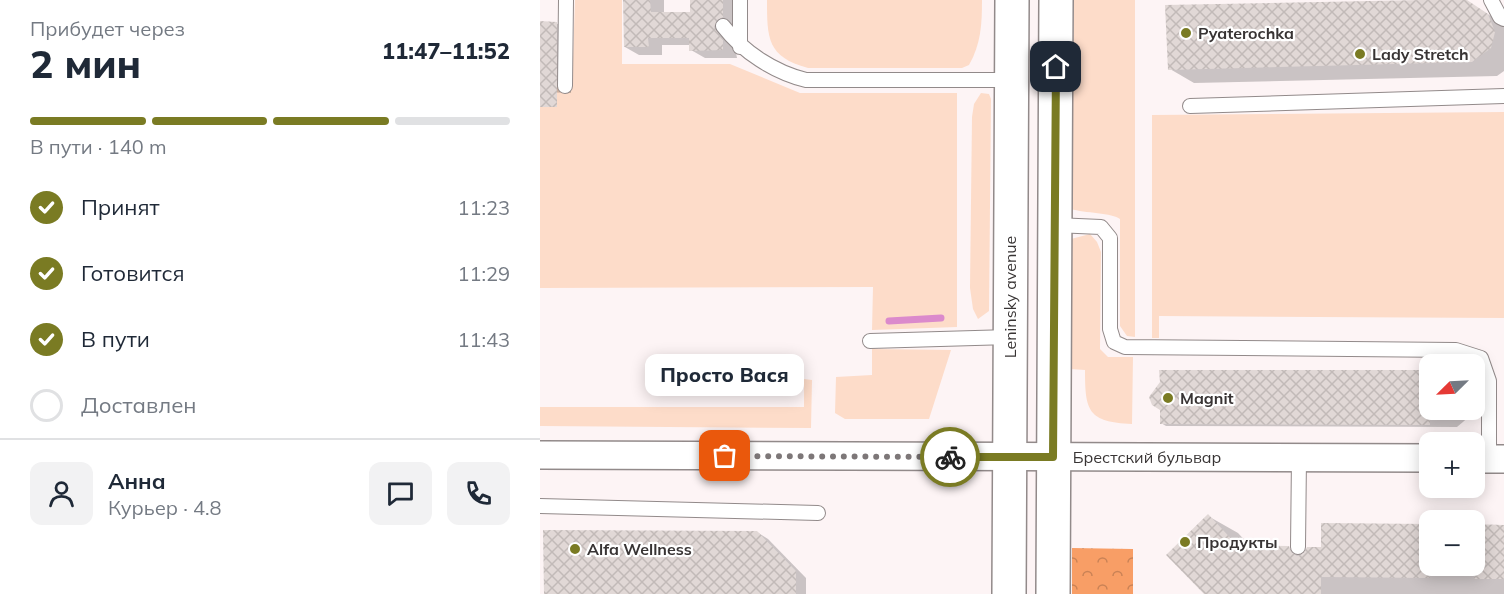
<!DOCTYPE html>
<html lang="ru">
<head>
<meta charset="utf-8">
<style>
  :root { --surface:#fff; --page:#f2f2f3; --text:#1f2937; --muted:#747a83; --line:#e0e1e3; --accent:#7a7b23 }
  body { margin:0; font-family:Mulish,sans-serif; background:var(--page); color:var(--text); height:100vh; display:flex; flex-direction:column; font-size:22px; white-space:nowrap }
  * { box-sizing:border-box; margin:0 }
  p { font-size:20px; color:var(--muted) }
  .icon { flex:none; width:33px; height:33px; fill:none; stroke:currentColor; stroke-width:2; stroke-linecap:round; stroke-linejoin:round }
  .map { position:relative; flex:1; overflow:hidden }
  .drawer { display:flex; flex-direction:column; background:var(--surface); width:540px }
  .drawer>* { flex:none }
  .needle { width:39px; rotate:246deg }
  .tools { position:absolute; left:879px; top:354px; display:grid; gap:12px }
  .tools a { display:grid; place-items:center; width:66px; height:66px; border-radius:12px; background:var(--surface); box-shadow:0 3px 15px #0003; font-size:30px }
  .pin { position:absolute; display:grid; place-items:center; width:51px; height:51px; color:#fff; margin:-26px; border-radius:12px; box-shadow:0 3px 9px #0006 }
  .courier { position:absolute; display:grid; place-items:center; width:60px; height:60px; margin:-30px; border:4px solid #7a7b23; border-radius:50%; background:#fff; color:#222; box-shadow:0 2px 8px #0007 }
  .bubble { position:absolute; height:42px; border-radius:12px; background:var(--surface); box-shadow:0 3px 15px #0003; font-size:20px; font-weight:800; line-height:42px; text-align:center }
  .head em { font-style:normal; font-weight:800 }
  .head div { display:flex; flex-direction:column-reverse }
  .head { display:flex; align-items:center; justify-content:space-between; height:102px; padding:0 30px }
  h1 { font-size:39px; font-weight:800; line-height:45px }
  .bar { display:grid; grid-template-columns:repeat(4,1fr); gap:9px 6px; align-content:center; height:72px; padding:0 30px }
  .bar i { height:8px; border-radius:4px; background:var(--line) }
  .bar .current { background:var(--accent) }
  .bar p { grid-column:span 4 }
  .line { display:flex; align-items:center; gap:15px; padding:0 30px; border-top:2px solid var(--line) }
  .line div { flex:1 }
  .round { display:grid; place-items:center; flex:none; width:63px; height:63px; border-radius:12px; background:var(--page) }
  ol { padding:0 30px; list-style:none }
  li { display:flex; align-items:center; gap:18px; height:66px }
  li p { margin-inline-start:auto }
  li .icon { padding:6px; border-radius:50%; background:var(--accent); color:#fff; stroke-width:4 }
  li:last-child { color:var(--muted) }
  li i { width:33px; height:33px; border:3px solid var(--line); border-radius:50% }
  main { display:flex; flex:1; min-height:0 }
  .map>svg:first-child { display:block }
  .grass { fill:#fddcc9 }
  .forest { fill:url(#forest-crowns) }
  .shadow { fill:#0003 }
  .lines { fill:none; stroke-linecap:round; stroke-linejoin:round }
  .stream { stroke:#db8acc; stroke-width:7 }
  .building { fill:url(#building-cross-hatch) }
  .lane-casing { stroke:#928a8a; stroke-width:16 }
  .street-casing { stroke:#928a8a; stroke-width:30 }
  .secondary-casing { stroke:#928a8a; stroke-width:36 }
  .lane { stroke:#fff; stroke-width:14 }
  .street { stroke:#fff; stroke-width:27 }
  .secondary { stroke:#fff; stroke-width:33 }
  .done { stroke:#7d7778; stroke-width:6; stroke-dasharray:0 10.8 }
  .route { stroke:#7a7b23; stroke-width:8 }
  .poi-dot { fill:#7a7b23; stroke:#fff; stroke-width:2 }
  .labels { text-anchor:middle; stroke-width:4.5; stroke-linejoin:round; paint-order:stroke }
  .poi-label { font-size:16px; font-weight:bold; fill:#383434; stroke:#fff; text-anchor:start }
  .street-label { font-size:16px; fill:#383434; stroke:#fff }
</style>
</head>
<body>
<main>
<section class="drawer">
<div class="head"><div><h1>2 мин</h1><p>Прибудет через</p></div><em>11:47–11:52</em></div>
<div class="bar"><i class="current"></i><i class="current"></i><i class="current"></i><i></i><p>В пути · 140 m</p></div>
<ol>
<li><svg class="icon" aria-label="check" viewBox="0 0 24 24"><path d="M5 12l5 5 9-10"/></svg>Принят<p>11:23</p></li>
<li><svg class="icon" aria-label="check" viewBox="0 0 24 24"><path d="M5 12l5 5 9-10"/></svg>Готовится<p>11:29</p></li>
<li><svg class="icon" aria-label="check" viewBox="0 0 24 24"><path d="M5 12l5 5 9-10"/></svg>В пути<p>11:43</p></li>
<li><i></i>Доставлен</li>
</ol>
<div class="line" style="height:108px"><a class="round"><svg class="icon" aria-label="person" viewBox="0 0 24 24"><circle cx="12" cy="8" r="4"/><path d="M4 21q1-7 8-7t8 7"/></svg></a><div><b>Анна</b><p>Курьер · 4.8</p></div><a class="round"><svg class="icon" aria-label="chat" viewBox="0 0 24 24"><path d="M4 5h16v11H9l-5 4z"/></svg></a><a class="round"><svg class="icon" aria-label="phone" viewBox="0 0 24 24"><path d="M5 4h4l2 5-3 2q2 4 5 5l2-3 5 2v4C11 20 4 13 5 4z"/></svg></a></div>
</section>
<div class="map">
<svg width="964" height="594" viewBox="0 0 964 594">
  <defs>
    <pattern id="forest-crowns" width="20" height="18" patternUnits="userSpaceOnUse" patternTransform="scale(1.5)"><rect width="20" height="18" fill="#f89e66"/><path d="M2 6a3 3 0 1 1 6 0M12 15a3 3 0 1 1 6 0" fill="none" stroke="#ca8255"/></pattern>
    <pattern id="building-cross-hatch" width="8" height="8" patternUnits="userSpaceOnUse" patternTransform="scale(1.5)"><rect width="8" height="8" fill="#e1d8d6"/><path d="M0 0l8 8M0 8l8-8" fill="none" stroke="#c2bab8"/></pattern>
  </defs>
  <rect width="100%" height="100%" fill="#fdf4f5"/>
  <g class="grass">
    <polygon points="35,0 82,0 82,64 190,64 260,93 417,93 417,327 332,330 333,287 0,288 0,87 32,87"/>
    <path d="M 227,0 L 442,0 C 442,24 441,44 429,65 L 422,68 L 268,68 C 227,57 227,38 227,0 Z"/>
    <path d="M 534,0 L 595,0 L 595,337 L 587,336 L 580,326 L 580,219 C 573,213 544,213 531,209 Z"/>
    <polygon points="441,93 449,94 451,99 449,311 438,319 433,309 430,288 432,117 434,104"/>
    <polygon points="964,112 964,318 619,316 619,338 612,338 612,115"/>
    <path d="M 550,234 L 557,242 L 561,252 L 560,349 L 568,357 L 593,357 L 592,424 C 548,422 545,411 545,370 L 530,369 L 531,239 Z"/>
    <polygon points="332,349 411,350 389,419 305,419 295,413 296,377 332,375"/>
    <polygon points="264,379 272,380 271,428 0,426 0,407 264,407"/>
  </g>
  <polygon class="forest" points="532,548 593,549 593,594 532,594"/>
  <g class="shadow">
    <polygon points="84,0 124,0 124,13 151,13 151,0 197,0 197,25 191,27 197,58 165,58 151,50 151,45 122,45 122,55 99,55 85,47"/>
    <polygon points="926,1 964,24 964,71 957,76 654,83 630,69"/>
    <polygon points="0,23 16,23 31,32 31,93 0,92"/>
    <polygon points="890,410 933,410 930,416 917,427 626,426 621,423"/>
    <polygon points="668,516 698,533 711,547 749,548 764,556 890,566 934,566 964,526 964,594 666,594"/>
    <polygon points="217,532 228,539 266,578 266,594 5,594"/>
  </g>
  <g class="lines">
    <polyline class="stream" points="349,321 401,318"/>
  </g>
  <g class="building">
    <polygon points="83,0 110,0 111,12 150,12 150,0 183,0 183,17 177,20 174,27 183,40 183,50 149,51 149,38 108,38 109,47 84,47"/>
    <polygon points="881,0 927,0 948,14 955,32 951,48 932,62 628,70 625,5"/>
    <polygon points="0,21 17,22 17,107 0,107"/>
    <polygon points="619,370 890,370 890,425 620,424 620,410 612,405 609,397 620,382"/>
    <polygon points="668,514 697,545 749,546 751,552 757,556 763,554 767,547 781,547 781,523 890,524 890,578 781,577 781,594 664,594 626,555"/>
    <polygon points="934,524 964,525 964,579 934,579"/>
    <polygon points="3,530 217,531 256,571 256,594 4,594"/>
  </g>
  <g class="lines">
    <defs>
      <g id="lane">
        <polyline points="200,0 200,47"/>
        <polyline points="951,0 960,17 964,19"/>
        <path d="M 183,26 C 203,52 234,72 266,80 L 472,80"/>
        <polyline points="25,86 26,0"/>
        <polyline points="650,106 964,96"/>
        <polyline points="515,225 561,227 570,238 570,329 574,342 585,347 916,350 941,358 949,381 949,459"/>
        <polyline points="330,341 470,337"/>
        <polyline points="0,506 278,513"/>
        <polyline points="758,547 759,458"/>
      </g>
      <g id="street">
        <polyline points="0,455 890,458"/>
        <polyline points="934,459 964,459"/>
      </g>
      <g id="secondary">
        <polyline points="469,594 472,0"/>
        <polyline points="513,594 516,0"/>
      </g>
    </defs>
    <use href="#lane" class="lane-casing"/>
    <use href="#street" class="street-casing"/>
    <use href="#secondary" class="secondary-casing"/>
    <use href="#lane" class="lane"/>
    <use href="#street" class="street"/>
    <use href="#secondary" class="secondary"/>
  </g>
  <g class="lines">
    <polyline class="done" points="185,456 410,457"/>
    <polyline class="route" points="410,457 513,457 516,67"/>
  </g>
  <g class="poi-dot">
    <circle cx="646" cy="33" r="6"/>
    <circle cx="820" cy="54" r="6"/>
    <circle cx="628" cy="398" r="6"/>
    <circle cx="645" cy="542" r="6"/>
    <circle cx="35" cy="549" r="6"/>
  </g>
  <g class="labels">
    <g class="poi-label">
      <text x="658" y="39">Pyaterochka</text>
      <text x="832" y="60">Lady Stretch</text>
      <text x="640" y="404">Magnit</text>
      <text x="657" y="548">Продукты</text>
      <text x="47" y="555">Alfa Wellness</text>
    </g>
    <g class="street-label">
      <text transform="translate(470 297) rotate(-90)" y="6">Leninsky avenue</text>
      <text x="607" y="463">Брестский бульвар</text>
    </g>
  </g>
</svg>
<div class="tools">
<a><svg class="needle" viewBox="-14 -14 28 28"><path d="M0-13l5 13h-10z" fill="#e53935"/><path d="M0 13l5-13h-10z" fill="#747a83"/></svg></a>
<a>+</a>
<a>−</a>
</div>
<div class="pin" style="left:185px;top:456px;background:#ea580c"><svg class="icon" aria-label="bag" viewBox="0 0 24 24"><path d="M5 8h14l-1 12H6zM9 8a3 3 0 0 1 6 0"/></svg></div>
<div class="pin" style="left:516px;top:67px;background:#1f2937"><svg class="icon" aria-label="home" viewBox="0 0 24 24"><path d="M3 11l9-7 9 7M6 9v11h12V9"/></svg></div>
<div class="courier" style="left:410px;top:457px"><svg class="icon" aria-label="bike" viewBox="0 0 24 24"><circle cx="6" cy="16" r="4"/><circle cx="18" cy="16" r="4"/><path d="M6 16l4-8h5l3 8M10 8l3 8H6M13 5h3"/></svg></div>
<div class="bubble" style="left:105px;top:354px;width:159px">Просто Вася</div>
</div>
</main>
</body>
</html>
